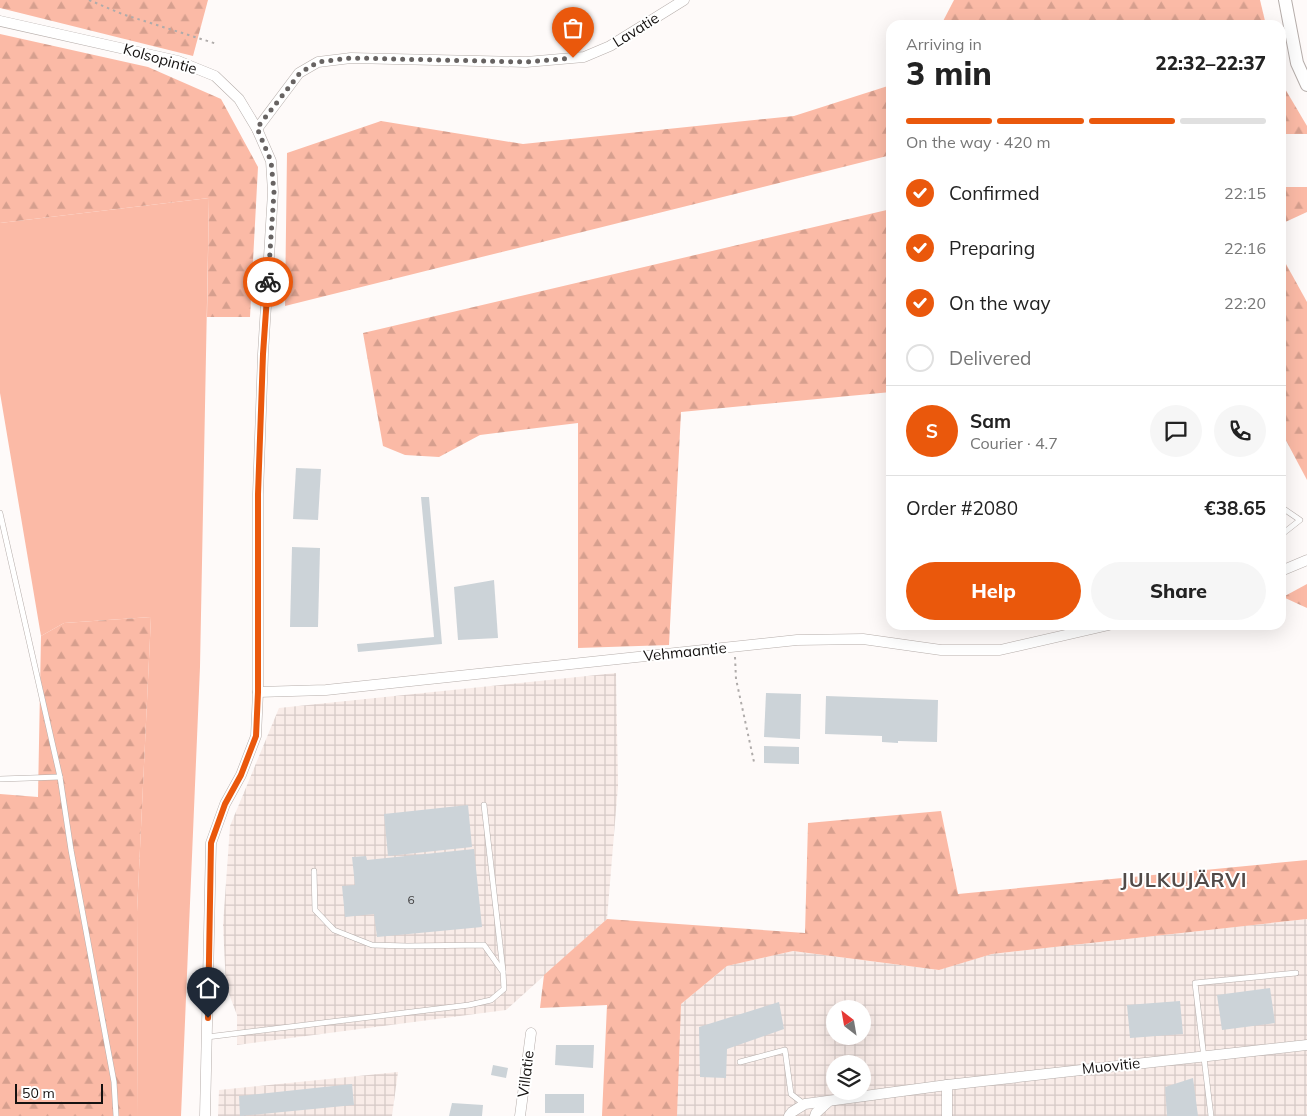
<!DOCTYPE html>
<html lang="en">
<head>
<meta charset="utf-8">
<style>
  :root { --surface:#fff; --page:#f6f6f6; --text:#222; --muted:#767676; --line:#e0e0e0; --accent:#ea580c }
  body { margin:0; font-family:Mulish,sans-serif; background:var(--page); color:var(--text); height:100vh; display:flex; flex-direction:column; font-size:19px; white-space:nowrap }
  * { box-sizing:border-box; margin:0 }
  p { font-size:16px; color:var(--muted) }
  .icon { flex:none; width:28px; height:28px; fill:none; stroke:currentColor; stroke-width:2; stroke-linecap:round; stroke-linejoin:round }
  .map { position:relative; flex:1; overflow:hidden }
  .side { position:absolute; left:886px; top:20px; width:400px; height:610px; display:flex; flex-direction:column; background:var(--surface); border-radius:15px; box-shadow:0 5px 20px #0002 }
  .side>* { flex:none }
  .needle { width:32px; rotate:329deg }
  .tools { position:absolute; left:826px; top:1000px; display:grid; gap:10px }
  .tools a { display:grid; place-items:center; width:45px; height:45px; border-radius:50%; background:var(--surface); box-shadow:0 5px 20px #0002; font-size:25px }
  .scale { position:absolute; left:15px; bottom:12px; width:88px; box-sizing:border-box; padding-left:5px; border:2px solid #151211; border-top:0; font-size:14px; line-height:18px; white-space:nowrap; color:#151211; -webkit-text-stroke:4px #fff; paint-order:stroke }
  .pin { position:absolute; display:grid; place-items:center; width:42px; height:42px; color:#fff; margin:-51px -21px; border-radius:50% 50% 50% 0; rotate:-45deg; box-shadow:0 0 5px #0007 }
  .pin .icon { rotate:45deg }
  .courier { position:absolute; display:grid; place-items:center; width:50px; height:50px; margin:-25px; border:4px solid #ea580c; border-radius:50%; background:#fff; color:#222; box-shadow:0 1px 6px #0007 }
  .head em { font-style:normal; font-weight:800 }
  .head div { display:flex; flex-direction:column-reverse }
  .head { display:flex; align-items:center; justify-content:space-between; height:85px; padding:0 20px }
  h1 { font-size:32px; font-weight:800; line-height:38px }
  .bar { display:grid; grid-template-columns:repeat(4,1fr); gap:8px 5px; align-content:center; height:60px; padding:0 20px }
  .bar i { height:6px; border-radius:4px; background:var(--line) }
  .bar .current { background:var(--accent) }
  .bar p { grid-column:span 4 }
  .line { display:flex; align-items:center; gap:12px; padding:0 20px; border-top:1px solid var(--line) }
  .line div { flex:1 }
  .round { display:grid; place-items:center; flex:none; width:52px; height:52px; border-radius:26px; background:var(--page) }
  ol { padding:0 20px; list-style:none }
  li { display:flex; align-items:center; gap:15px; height:55px }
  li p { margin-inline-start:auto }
  li .icon { padding:5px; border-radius:50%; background:var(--accent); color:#fff; stroke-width:4 }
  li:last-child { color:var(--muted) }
  li i { width:28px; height:28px; border:2px solid var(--line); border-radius:50% }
  .primary-button { display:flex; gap:10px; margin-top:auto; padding:10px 20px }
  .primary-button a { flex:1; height:58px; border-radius:30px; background:var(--accent); color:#fff; font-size:20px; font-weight:800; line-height:58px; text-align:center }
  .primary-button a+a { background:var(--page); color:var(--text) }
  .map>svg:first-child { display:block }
  .industrial { fill:url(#industrial-grid); fill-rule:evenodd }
  .green { fill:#fbbaa6 }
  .forest { fill:url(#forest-firs) }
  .building { fill:#ccd3d8 }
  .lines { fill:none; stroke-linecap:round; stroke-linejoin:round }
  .service-casing { stroke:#b6aeab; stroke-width:6 }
  .minor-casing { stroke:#b6aeab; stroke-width:11 }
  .tertiary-casing { stroke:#b6aeab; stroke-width:14 }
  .path { stroke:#afabaa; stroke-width:2; stroke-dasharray:2.5 4; stroke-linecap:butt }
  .service { stroke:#fff; stroke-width:5 }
  .minor { stroke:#fff; stroke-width:10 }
  .tertiary { stroke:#fff; stroke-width:12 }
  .done { stroke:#676362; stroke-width:5; stroke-dasharray:0 9 }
  .route { stroke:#ea580c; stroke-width:6 }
  .labels { text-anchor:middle; stroke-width:4; stroke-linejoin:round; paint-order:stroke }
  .number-label { font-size:12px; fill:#434243 }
  .street-label { font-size:15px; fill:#151211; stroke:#fff }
  .district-label { font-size:20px; font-weight:bold; letter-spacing:1px; fill:#514a48; stroke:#fff }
</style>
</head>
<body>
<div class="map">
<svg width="1307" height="1116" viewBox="0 0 1307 1116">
  <defs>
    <pattern id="industrial-grid" width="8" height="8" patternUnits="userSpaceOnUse" patternTransform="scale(1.25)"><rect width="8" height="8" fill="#f9ece8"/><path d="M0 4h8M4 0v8" fill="none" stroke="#d5c9c6"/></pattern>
    <pattern id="forest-firs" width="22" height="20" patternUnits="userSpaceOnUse" patternTransform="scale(1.25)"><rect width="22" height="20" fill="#fbbaa6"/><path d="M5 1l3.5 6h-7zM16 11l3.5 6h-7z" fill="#d69f8e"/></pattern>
  </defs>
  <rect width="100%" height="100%" fill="#fefaf9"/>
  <g class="industrial">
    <polygon points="616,673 618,786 607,919 506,1010 237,1045 237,1015 226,986 223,925 230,826 279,708"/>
    <path d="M 1307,919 L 1307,1116 L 675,1116 L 681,1004 L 727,966 L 793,951 L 938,970 L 992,954 ZM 835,1009 L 862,1009 L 862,1036 L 835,1036 ZM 835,1064 L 862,1064 L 862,1091 L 835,1091 Z"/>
    <polygon points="398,1072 392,1116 218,1116 219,1090"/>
  </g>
  <polygon class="green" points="209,198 200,667 181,1116 138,1116 137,912 151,617 64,623 41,636 0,393 0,223"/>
  <g class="forest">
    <polygon points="0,0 208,0 193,56 0,8"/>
    <polygon points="954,0 1260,0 1266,25 941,25"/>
    <polygon points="0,34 148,67 221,99 258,167 250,317 207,317 209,198 0,223"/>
    <polygon points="1281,82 1307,126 1307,134 1281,134"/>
    <polygon points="891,85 891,155 285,306 287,153 381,121 523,144 794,116"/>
    <polygon points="1281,187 1307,187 1307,212 1281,224"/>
    <polygon points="891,209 891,392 681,412 669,645 578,648 578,423 480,435 439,457 405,455 383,446 363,333"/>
    <polygon points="1281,255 1307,302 1307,480 1281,431"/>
    <polygon points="1307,584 1307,608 1283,597"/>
    <polygon points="151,617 137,912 138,1116 0,1116 0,794 38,797 41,636 64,623"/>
    <polygon points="941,811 958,894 1307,860 1307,919 992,954 939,970 793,951 727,966 681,1004 677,1116 602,1116 607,1005 540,1008 544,975 607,919 805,933 808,823"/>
  </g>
  <g class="building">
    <polygon points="296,468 321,469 318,520 293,519"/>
    <polygon points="421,497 429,497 442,644 358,652 357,644 434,637"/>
    <polygon points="292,547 320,548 318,627 290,627"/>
    <polygon points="494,580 498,638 458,640 454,587"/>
    <polygon points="766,693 801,694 800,739 764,737"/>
    <polygon points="826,696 938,700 937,742 898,741 898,743 882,742 882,736 825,734"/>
    <polygon points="764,746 799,747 799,764 764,763"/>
    <polygon points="468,805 472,847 388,856 384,814"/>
    <polygon points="474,849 482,927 377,937 374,914 345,917 342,886 355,885 352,857 366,856 367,860"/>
    <polygon points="1270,988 1275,1023 1222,1030 1217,995"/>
    <polygon points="1180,1001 1183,1034 1130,1038 1127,1005"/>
    <polygon points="779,1002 784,1029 727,1049 726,1078 700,1077 699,1027"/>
    <polygon points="556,1045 594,1045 593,1068 555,1065"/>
    <polygon points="493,1065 508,1068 506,1078 491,1075"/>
    <polygon points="1193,1078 1198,1116 1167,1116 1165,1087"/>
    <polygon points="352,1084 354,1105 240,1116 239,1096"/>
    <rect x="545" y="1094" width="39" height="19"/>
    <polygon points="452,1103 483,1105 482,1116 449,1116"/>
  </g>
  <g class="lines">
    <defs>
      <g id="service">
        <polyline points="1281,507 1300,520 1281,535"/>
        <polyline points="0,513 60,777 71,850 114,1082 116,1116"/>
        <polyline points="0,779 60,777"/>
        <polyline points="484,805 503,971"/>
        <polyline points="207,1037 469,1005 491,1000 504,989 503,972 484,945 407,946 372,945 334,930 315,910 314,871"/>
        <polyline points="740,1062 785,1050 791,1094 804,1104"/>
        <polyline points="1211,1116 1195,983 1296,973"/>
      </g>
      <g id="minor">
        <polyline points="0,21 178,61 215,76 239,99 257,129 271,161 273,192 263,354 258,494 258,692 256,736 241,775 225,804 211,843 205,1116"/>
        <polyline points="257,129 299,73 318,62 351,58 526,62 584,57 610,46 684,0"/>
        <polyline points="1281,571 1307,560"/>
        <polyline points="258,692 326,690 797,640 863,639 941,650 1000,650 1109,625"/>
        <polyline points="947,1085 947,1116"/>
        <polyline points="520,1116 531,1033"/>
        <polyline points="789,1116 792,1112 805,1104 947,1085 1307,1045"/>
        <polyline points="815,1116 816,1113 828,1102"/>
      </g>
      <polyline id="tertiary" points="1285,0 1297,63 1307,85"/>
    </defs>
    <use href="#service" class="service-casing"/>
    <use href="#minor" class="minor-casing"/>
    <use href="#tertiary" class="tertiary-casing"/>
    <g class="path">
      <polyline points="89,0 122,14 217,44"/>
      <polyline points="735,657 736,679 754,762"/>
    </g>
    <use href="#service" class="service"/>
    <use href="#minor" class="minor"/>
    <use href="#tertiary" class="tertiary"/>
  </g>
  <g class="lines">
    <polyline class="done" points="268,282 274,192 271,161 257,128 300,73 318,62 351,58 526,62 573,58"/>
    <polyline class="route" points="208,1018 211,843 225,804 241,775 256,736 258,692 258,494 263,354 268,282"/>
  </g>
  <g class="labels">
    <g class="number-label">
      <text x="411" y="904">6</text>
    </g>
    <g class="street-label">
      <text transform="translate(636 30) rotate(-32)" y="5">Lavatie</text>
      <text transform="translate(160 59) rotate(16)" y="5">Kolsopintie</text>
      <text transform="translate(685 652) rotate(-6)" y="5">Vehmaantie</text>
      <text transform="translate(1111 1066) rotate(-6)" y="5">Muovitie</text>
      <text transform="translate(526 1074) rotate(-83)" y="5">Villatie</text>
    </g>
    <g class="district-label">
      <text x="1184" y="887">JULKUJÄRVI</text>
    </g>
  </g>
</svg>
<div class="tools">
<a><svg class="needle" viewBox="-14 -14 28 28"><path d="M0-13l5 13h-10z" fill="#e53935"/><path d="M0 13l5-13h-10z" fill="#767676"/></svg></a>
<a><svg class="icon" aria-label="layers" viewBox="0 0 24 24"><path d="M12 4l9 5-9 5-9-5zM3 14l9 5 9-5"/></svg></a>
</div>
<div class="scale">50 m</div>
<div class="pin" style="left:573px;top:58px;background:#ea580c"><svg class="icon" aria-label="bag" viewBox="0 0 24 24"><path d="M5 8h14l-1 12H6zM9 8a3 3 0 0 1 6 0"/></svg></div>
<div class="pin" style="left:208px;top:1018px;background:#1f2937"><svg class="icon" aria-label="home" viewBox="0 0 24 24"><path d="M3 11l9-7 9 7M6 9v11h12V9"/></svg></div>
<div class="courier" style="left:268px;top:282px"><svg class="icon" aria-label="bike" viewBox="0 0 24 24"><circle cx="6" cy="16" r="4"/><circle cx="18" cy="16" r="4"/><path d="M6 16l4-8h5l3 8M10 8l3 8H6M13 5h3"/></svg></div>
<section class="side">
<div class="head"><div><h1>3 min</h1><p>Arriving in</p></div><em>22:32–22:37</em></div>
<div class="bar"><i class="current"></i><i class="current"></i><i class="current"></i><i></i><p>On the way · 420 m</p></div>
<ol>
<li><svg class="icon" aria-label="check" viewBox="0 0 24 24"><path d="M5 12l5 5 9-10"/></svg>Confirmed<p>22:15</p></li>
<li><svg class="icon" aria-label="check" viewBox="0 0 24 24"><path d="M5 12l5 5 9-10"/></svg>Preparing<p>22:16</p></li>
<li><svg class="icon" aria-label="check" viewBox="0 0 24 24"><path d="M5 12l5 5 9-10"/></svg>On the way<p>22:20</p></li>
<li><i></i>Delivered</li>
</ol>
<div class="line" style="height:90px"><b class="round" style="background:var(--accent);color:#fff">S</b><div><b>Sam</b><p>Courier · 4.7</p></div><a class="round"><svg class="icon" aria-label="chat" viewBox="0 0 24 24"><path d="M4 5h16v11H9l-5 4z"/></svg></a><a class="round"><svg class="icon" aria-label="phone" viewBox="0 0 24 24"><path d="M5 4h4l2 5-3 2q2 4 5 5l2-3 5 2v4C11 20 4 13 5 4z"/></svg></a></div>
<div class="line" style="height:65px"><div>Order #2080</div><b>€38.65</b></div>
<div class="primary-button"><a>Help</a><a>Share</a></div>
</section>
</div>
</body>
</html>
